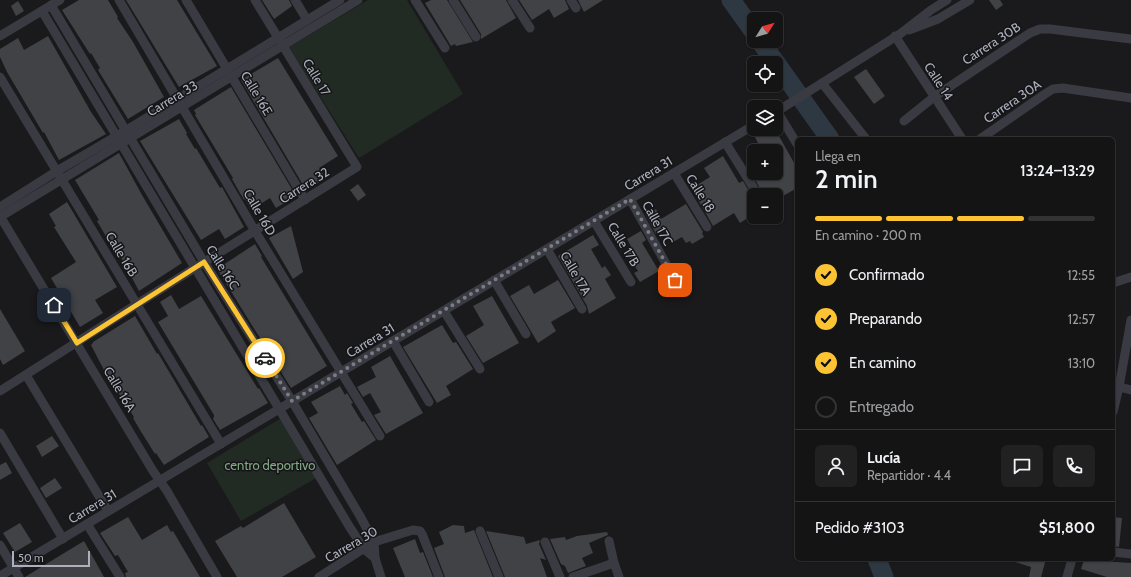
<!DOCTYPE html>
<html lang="es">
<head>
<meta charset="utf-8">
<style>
  :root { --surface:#141415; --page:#212122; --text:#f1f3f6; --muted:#9d9ea0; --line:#333334; --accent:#fcc432 }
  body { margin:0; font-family:Cabin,sans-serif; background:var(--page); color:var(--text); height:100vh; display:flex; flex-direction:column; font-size:15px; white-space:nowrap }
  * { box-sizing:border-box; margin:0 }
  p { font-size:13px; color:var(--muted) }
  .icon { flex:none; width:22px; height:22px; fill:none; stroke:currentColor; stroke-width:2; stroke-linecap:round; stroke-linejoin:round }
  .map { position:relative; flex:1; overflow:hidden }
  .details { position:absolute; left:795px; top:137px; width:320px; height:424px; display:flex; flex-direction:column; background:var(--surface); border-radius:6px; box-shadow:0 1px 3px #0004,0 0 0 1px var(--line) }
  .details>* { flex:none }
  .needle { width:26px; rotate:53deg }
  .tools { position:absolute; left:747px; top:12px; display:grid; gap:8px }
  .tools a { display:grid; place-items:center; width:36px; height:36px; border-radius:6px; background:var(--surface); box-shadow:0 1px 3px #0004,0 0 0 1px var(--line); font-size:20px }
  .scale { position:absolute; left:12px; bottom:10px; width:78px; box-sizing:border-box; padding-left:4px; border:2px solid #acb0bc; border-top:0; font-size:11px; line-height:14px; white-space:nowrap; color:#acb0bc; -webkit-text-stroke:3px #151517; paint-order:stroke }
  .pin { position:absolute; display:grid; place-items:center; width:34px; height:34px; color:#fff; margin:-17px; border-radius:8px; box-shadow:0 2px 6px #0006 }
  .courier { position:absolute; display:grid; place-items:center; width:40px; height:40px; margin:-20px; border:3px solid #fcc432; border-radius:50%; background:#fff; color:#222; box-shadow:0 1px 5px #0007 }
  .summary em { font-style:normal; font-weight:600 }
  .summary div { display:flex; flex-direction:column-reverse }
  .summary { display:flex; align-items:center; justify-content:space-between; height:68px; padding:0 20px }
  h1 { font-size:26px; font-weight:600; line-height:30px }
  .bar { display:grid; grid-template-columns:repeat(4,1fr); gap:6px 4px; align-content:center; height:48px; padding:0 20px }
  .bar i { height:5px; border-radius:3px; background:var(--line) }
  .bar .on { background:var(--accent) }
  .bar p { grid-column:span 4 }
  .line { display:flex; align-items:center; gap:10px; padding:0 20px; border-top:1px solid var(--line) }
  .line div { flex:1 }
  .round { display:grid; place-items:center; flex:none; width:42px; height:42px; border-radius:6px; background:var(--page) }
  ol { padding:0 20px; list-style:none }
  li { display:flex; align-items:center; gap:12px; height:44px }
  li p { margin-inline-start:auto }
  li .icon { padding:4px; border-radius:50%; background:var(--accent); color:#111; stroke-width:4 }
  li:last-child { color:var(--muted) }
  li i { width:22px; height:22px; border:2px solid var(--line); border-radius:50% }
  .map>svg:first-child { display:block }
  .green { fill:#212b23 }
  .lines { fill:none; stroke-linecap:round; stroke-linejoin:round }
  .river { stroke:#2e3842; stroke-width:19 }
  .building { fill:#414246 }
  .street { stroke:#3a3b42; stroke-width:9 }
  .done { stroke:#797c84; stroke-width:4; stroke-dasharray:0 7.2 }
  .route { stroke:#fcc432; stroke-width:5 }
  .labels { text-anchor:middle; stroke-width:3; stroke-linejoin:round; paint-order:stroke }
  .street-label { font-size:13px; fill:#acb0bc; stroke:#151517 }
  .park-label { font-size:13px; fill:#82a886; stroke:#151517 }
</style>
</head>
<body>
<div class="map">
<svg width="1131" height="577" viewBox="0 0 1131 577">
  <rect width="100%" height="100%" fill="#1a1a1c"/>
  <g class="green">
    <polygon points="368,0 407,0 463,94 359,158 289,47"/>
    <polygon points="283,417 318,477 241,521 207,463"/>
  </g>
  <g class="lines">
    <g class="river">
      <polyline points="731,0 754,32"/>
      <polyline points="760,41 776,63"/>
      <polyline points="776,63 830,139"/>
      <polyline points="877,559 884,577"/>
    </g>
  </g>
  <g class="building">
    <polygon points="79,0 108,0 118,17 117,18 133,42 164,97 128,119 98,70 100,68 91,53 90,54 62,10"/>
    <polygon points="126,0 177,0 217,66 179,87"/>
    <polygon points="262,0 289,0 292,6 274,19"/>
    <polygon points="431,0 447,0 473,42 456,46 455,44 451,46 425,3"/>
    <polygon points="460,0 506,0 516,18 481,39 481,34"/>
    <polygon points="519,0 565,0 569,9 554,18 549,9 532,20"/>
    <polygon points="578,0 603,0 584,12"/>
    <polygon points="989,0 1000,0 1003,5 996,10"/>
    <polygon points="18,1 24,11 16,16 11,6"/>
    <polygon points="48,36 91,112 106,134 59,160 44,132 43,133 7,72 0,57 0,49 18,38 24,50"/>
    <polygon points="278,58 338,156 319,168 326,178 307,190 306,190 241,80"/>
    <polygon points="866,69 885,96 874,104 854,77"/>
    <polygon points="231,87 296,196 276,208 270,198 254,208 250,208 245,199 244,200 232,179 233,178 195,115 196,114 194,110"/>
    <polygon points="179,119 187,133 186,134 195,149 196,148 220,188 222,187 244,227 225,239 219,229 201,240 140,141"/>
    <polygon points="769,129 775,129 797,168 797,188 776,200 776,195 764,195 753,176 758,173 776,173 776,151 762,151 755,137"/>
    <polygon points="119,153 142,195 182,263 139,291 116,248 114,250 97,221 99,220 75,180"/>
    <polygon points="723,156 739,183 743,181 751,195 746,195 754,208 754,214 740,223 734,213 713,226 697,198 698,197 692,188 710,177 704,168"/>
    <polygon points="358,184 366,195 358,201 350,190"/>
    <polygon points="67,202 117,287 95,300 103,313 80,327 51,278 76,262 54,227 56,226 49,214"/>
    <polygon points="686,204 703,232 702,233 704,237 692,244 690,241 686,243 682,237 673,242 665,229 656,234 646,215 656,209 661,219"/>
    <polygon points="291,226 303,272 293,279 269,238"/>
    <polygon points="641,231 646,240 642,243 659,271 640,282 634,273 638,271 626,252 632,248 627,239"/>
    <polygon points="593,235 599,245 591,249 602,268 605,266 611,275 605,279 616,298 589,314 587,306 558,256"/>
    <polygon points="255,244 262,256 261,257 327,366 291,388 217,269"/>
    <polygon points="558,280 575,308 551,322 556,331 538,343 510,296 529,285 534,294"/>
    <polygon points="171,295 179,309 201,296 258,389 259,388 268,403 220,430 213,419 214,417 214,415 158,322 168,316 160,302"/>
    <polygon points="492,296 519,343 483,363 466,336 484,325 473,306"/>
    <polygon points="0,309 25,351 3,365 0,359"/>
    <polygon points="135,316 157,354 158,353 201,426 202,425 209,437 164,465 156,453 155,454 140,430 133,418 134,417 105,372 91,345 93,343 93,342"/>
    <polygon points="442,325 453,343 456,342 473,369 446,386 451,395 437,403 403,347"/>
    <polygon points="390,356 423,413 386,434 374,415 381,412 370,393 363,397 357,387 376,377 371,367"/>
    <polygon points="340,386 345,395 347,393 353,403 351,404 357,414 362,422 364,421 376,440 337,465 309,418 318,413 311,402"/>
    <polygon points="52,436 59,446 42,457 36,446"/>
    <polygon points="6,462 12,473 0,480 0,465"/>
    <polygon points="55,478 62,488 46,498 40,488"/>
    <polygon points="284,503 316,557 282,577 237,577 215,541 241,526 243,528"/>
    <polygon points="128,517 142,540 167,525 171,532 173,531 200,577 126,577 125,573 128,572 118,555 115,556 100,533"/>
    <polygon points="1113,517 1122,518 1119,547 1113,546"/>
    <polygon points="20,523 32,542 15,552 3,533"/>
    <polygon points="453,525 464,526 465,533 474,530 493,577 445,577 434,548 444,544 439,532"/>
    <polygon points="486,531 524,537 526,544 540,540 539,544 546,560 540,558 547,577 505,577"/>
    <polygon points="607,532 608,535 589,543 593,553 582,558 586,566 568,573 565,566 561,564 550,539 565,537 566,540 577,536"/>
    <polygon points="415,539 420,553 423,552 433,577 405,577 393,548"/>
    <polygon points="84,541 104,577 25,577 56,558"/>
    <polygon points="1013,559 1046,559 1041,577 1029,577 1031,567 1012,561"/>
    <polygon points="1084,560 1131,563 1131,577 1107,577 1081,569"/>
  </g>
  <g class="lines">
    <g class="street">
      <polyline points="119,0 255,231 380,436"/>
      <polyline points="186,0 305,200"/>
      <polyline points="295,0 307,20"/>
      <polyline points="415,0 445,48"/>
      <polyline points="453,0 476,37"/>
      <polyline points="512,0 530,28"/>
      <polyline points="571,0 576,8"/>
      <polyline points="51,5 204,262 292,401 360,516 374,542 375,558 381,577"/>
      <polyline points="42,11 349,526 364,549 375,558"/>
      <polyline points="909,30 938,19 970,0"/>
      <polyline points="0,36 60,0"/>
      <polyline points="895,36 962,139"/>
      <polyline points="0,77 221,444"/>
      <polyline points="822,83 866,139"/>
      <polyline points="777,111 797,144"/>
      <polyline points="776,112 900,34 931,10 947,0"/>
      <polyline points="904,121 934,97 1030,33 1040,29 1050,29 1131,39"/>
      <polyline points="980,139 1045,94 1053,89 1063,88 1131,98"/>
      <polyline points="725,142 758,195"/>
      <polyline points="674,173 707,227"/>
      <polyline points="630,199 675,280"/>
      <polyline points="0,207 57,171 117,136 340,0"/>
      <polyline points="0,216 153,471 167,491 217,577"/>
      <polyline points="0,217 358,0"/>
      <polyline points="594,221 631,282"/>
      <polyline points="547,249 582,309"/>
      <polyline points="494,280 526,334"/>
      <polyline points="1113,283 1131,277"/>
      <polyline points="444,311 480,369"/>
      <polyline points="393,341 429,402"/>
      <polyline points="26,375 108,511"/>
      <polyline points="1119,387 1131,390"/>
      <polyline points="0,391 137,304 357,167 255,0"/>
      <polyline points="1113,412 1119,387 1131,320"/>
      <polyline points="0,433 63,539"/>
      <polyline points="87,524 120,577"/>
      <polyline points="480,531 499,577"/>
      <polyline points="609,541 614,563 619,577"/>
      <polyline points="545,542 560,577"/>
      <polyline points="0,545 19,577"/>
      <polyline points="1113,552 1131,554"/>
      <polyline points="0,576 754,125"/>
      <polyline points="319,577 374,542 413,530 420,531 422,534 439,577"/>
      <polyline points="573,577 614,563"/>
      <polyline points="1067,577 1072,559"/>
    </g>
  </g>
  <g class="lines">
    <polyline class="done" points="265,358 292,401 630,199 675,280"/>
    <polyline class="route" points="54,305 77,343 204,262 265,358"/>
  </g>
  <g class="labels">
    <g class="street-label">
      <text transform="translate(991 43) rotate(-33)" y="5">Carrera 30B</text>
      <text transform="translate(317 77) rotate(59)" y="5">Calle 17</text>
      <text transform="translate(939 81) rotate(57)" y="5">Calle 14</text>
      <text transform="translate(257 93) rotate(59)" y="5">Calle 16E</text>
      <text transform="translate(172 98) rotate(-31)" y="5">Carrera 33</text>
      <text transform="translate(1012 101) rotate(-34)" y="5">Carrera 30A</text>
      <text transform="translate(648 173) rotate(-31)" y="5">Carrera 31</text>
      <text transform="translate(304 185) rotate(-32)" y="5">Carrera 32</text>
      <text transform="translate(701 193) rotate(58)" y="5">Calle 18</text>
      <text transform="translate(260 212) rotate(60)" y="5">Calle 16D</text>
      <text transform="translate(658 223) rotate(61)" y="5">Calle 17C</text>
      <text transform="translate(624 244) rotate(59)" y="5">Calle 17B</text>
      <text transform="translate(122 254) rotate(59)" y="5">Calle 16B</text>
      <text transform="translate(223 267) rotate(58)" y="5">Calle 16C</text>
      <text transform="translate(576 273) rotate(60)" y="5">Calle 17A</text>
      <text transform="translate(370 340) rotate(-31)" y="5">Carrera 31</text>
      <text transform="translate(120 389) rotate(59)" y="5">Calle 16A</text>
      <text transform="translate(92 506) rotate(-31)" y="5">Carrera 31</text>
      <text transform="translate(351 544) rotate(-30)" y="5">Carrera 30</text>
    </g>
    <g class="park-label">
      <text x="270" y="470">centro deportivo</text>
    </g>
  </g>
</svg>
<div class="tools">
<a><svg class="needle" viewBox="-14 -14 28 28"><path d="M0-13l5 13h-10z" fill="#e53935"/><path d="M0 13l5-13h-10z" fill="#9d9ea0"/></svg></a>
<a><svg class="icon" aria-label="locate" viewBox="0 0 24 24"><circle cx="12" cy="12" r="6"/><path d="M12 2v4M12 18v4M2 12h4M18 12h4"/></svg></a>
<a><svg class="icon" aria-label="layers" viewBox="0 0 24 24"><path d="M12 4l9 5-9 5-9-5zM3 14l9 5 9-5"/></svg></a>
<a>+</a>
<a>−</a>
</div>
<div class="scale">50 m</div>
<div class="pin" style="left:675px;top:280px;background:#ea580c"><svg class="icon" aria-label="bag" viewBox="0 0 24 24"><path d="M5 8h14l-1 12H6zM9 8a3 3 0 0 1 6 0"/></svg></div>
<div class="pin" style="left:54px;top:305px;background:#1f2937"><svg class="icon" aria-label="home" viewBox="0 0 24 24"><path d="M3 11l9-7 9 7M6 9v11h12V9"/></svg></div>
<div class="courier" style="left:265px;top:358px"><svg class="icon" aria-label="car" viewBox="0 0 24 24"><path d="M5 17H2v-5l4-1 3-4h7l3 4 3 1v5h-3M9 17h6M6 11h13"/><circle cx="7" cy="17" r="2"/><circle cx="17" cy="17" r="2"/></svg></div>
<section class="details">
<div class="summary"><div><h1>2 min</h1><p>Llega en</p></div><em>13:24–13:29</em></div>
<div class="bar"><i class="on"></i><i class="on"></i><i class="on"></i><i></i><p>En camino · 200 m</p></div>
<ol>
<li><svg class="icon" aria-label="check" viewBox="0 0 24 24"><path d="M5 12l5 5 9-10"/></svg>Confirmado<p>12:55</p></li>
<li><svg class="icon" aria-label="check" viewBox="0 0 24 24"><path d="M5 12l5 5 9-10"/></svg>Preparando<p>12:57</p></li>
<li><svg class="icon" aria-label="check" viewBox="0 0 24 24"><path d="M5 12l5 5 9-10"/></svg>En camino<p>13:10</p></li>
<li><i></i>Entregado</li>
</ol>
<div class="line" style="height:72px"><a class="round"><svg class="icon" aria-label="person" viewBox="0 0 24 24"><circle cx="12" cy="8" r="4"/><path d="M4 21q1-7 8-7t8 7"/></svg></a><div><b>Lucía</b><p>Repartidor · 4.4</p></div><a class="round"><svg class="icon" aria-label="chat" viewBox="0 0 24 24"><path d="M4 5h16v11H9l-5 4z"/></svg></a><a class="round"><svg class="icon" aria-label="phone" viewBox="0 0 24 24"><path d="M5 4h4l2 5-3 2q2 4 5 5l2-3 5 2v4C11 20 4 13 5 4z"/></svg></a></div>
<div class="line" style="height:52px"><div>Pedido #3103</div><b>$51,800</b></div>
</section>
</div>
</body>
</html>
